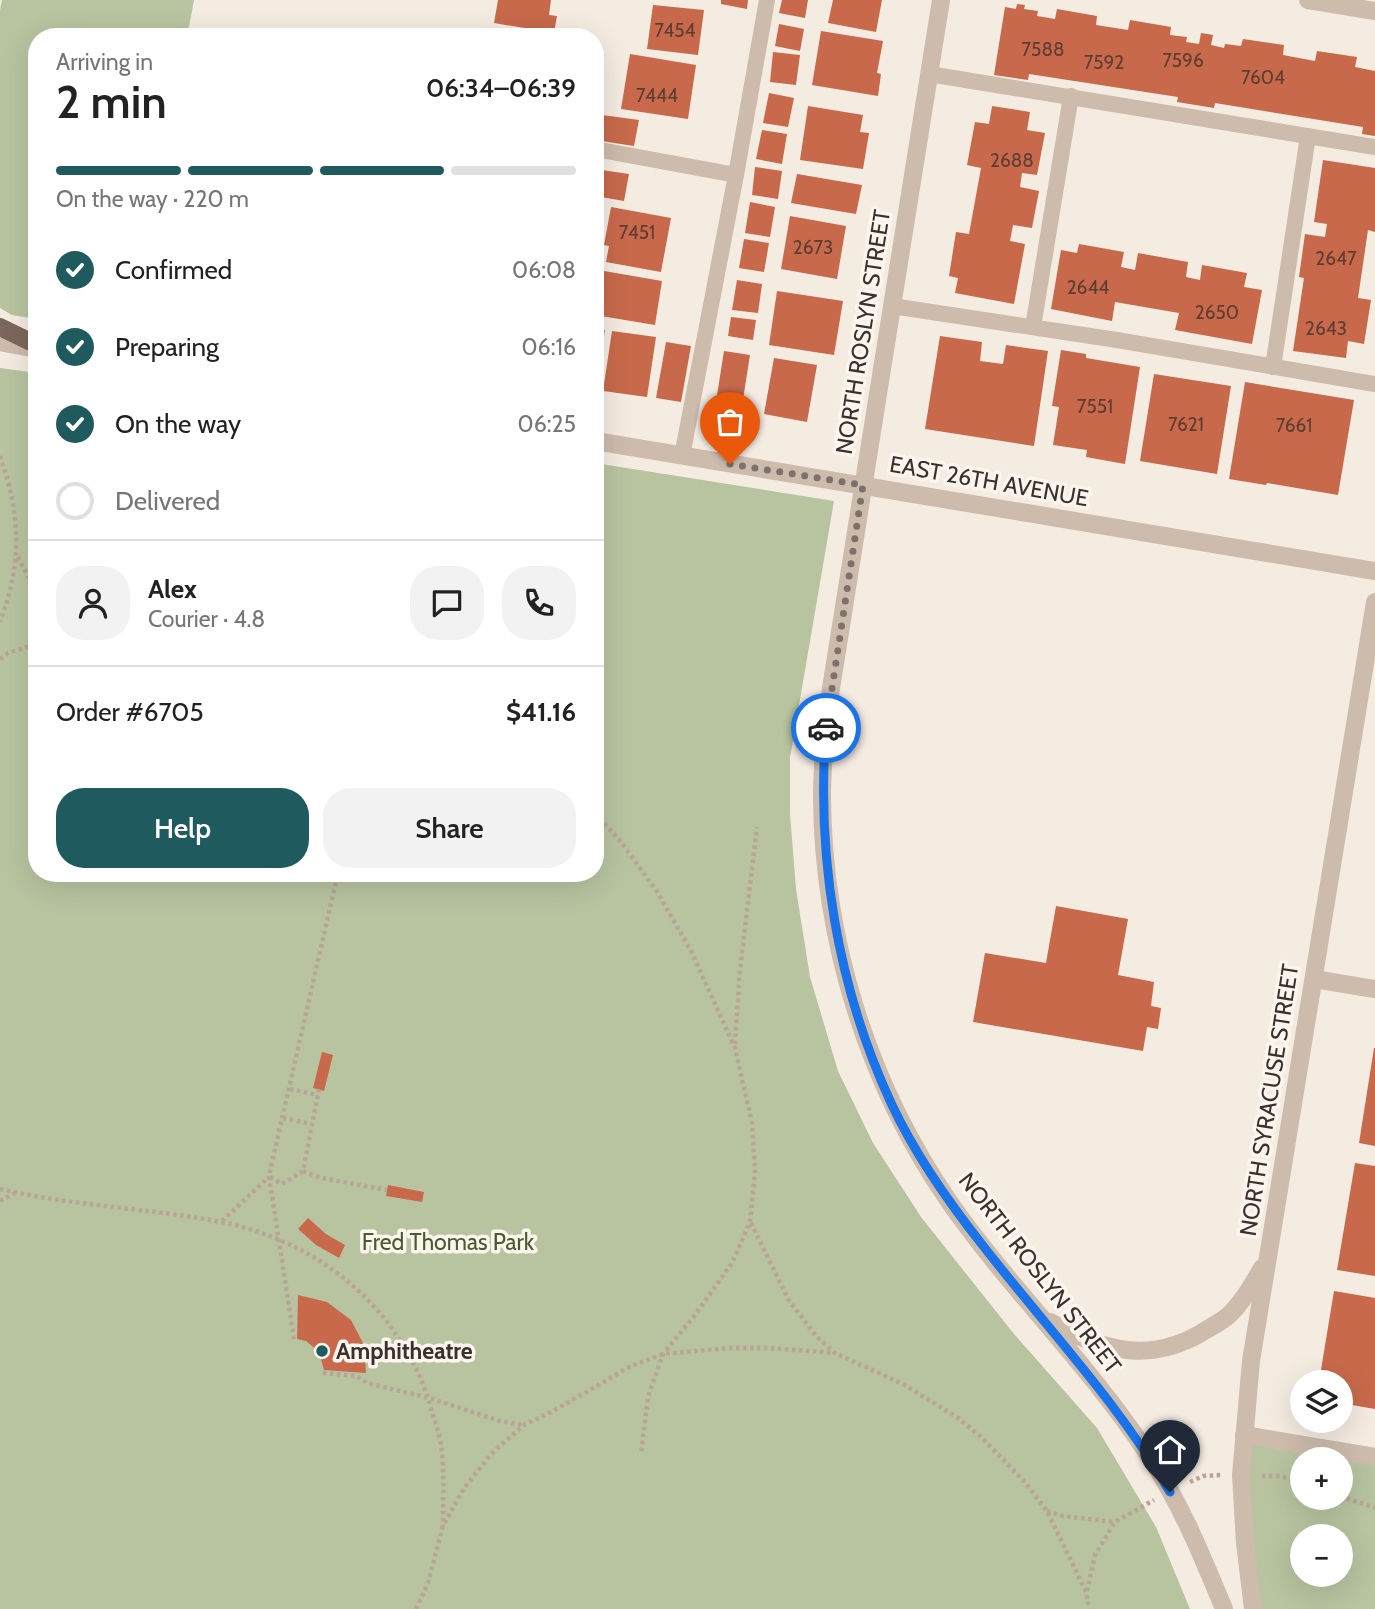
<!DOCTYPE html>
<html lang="en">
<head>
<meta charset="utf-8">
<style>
  :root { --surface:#fff; --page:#f2f2f2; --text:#222; --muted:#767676; --line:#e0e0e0; --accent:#1f5a5e }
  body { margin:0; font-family:Cabin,sans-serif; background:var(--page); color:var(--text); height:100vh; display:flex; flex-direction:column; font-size:26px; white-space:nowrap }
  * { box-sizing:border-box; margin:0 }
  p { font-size:23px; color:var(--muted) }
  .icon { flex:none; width:38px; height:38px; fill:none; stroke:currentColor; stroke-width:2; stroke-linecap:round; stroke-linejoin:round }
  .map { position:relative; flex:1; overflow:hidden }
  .panel { position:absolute; left:28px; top:28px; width:576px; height:854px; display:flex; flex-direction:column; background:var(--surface); border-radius:28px; box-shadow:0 7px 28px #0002 }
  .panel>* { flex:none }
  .controls { position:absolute; left:1290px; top:1370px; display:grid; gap:14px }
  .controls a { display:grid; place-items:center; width:63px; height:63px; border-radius:50%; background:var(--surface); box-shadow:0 7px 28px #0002; font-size:35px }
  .pin { position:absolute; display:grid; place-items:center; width:60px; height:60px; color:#fff; margin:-72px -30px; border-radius:50% 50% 50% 0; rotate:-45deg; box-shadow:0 0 7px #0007 }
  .pin .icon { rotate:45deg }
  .courier { position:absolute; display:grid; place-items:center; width:70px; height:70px; margin:-35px; border:5px solid #1a73e8; border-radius:50%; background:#fff; color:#222; box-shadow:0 2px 9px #0007 }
  .overview em { font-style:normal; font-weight:600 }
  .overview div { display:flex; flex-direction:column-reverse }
  .overview { display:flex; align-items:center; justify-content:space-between; height:119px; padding:0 28px }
  h1 { font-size:46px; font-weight:600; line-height:52px }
  .bar { display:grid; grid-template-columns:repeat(4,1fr); gap:10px 7px; align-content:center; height:84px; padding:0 28px }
  .bar i { height:9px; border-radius:5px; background:var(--line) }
  .bar .active { background:var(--accent) }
  .bar p { grid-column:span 4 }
  .line { display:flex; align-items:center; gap:18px; padding:0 28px; border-top:2px solid var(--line) }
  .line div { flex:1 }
  .round { display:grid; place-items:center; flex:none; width:74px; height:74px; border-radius:28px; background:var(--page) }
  ol { padding:0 28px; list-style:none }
  li { display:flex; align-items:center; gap:21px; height:77px }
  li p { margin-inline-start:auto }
  li .icon { padding:7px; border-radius:50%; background:var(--accent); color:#fff; stroke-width:4 }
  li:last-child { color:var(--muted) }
  li i { width:38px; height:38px; border:4px solid var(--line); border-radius:50% }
  .cta { display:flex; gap:14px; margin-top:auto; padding:14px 28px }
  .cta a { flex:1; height:80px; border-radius:28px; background:var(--accent); color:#fff; font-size:28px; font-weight:600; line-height:80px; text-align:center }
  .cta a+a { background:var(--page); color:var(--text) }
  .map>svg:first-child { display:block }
  .green { fill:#b8c4a0; fill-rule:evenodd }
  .building { fill:#c8694b }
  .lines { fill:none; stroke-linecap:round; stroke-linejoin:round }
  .path { stroke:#b9a596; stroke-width:4.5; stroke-dasharray:3.5 3.5; stroke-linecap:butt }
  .service { stroke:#cdbbac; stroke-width:16 }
  .minor { stroke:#cdbbac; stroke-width:18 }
  .tertiary { stroke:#cdbbac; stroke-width:18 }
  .primary { stroke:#7d675c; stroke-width:18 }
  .done { stroke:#7c716b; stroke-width:7; stroke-dasharray:0 12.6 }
  .route { stroke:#1a73e8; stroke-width:9 }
  .poi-dot { fill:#1f5a5e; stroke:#fbf5ee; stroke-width:2.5 }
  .labels { text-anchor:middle; stroke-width:7; stroke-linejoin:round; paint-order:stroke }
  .number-label { font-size:19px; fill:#5e3e33 }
  .street-label { font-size:23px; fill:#3b302b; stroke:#fbf5ee }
  .park-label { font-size:23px; fill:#4a5a2e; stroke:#fbf5ee }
  .poi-label { font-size:23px; font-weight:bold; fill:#3b302b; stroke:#fbf5ee; text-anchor:start }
</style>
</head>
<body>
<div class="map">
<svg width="1375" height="1609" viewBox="0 0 1375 1609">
  <rect width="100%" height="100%" fill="#f4ebe1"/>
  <g class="green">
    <polygon points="2,0 194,0 187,37 37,37 37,319 12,315 0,308 0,10"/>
    <polygon points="0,368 37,373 37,873 595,873 595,463 834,501 790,758 790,814 796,889 810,977 838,1071 873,1143 921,1217 1014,1334 1097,1428 1156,1527 1190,1609 0,1609"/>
    <path d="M 1244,1435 L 1375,1457 L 1375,1609 L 1253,1609 ZM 1302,1460 L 1340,1460 L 1340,1498 L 1302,1498 ZM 1302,1536 L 1340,1536 L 1340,1575 L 1302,1575 Z"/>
  </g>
  <g class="building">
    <polygon points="498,0 551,0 549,15 557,16 554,33 494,23"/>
    <polygon points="721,0 748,0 747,9 721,4"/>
    <polygon points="782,0 808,0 805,18 779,13"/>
    <polygon points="833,0 882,0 876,32 828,23"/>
    <polygon points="1017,4 1025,5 1024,9 1038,11 1037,16 1055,19 1057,9 1097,16 1096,25 1128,30 1130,20 1171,27 1170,35 1187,37 1186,42 1199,44 1201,33 1213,35 1211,45 1224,48 1225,44 1241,46 1243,39 1284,45 1283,55 1315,61 1317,51 1357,57 1355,67 1375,71 1375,136 1362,134 1363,127 1215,103 1214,108 1177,102 1178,97 1029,74 1028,80 994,75 1005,7 1016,9"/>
    <polygon points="653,5 704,10 698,55 647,49"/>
    <polygon points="779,24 804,29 800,51 775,46"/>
    <polygon points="493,31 516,35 516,37 492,37"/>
    <polygon points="821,31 883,41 877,73 881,74 878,96 812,85"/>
    <polygon points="773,52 800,55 796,85 770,82"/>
    <polygon points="630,54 696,65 688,119 621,109"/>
    <polygon points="769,93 794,98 788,127 763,123"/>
    <polygon points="808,106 863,115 860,132 869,133 863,169 800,160"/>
    <polygon points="992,106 1030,112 1027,130 1045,133 1037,175 1022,173 1020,187 1039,191 1032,228 1013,225 1010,241 1025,244 1014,304 955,293 958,278 949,276 956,232 969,234 981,168 967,165 975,122 989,124"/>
    <polygon points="595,114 639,120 634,146 595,140"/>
    <polygon points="762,130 787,134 782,164 756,159"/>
    <polygon points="1323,160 1375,168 1375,232 1368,230 1358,298 1371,300 1364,344 1348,341 1346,358 1293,351 1304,278 1299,277 1305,234 1325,237 1327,224 1314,222"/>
    <polygon points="755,167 782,171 778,199 752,195"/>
    <polygon points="595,169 629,174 624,201 595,196"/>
    <polygon points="797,174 862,185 856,214 791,203"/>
    <polygon points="750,202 775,207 770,237 745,233"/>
    <polygon points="611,207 671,218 661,272 606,262 609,246 604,245"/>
    <polygon points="790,216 846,226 837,279 781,269"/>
    <polygon points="744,239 769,243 764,272 739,268"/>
    <polygon points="1079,244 1124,252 1121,267 1135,270 1138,253 1188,262 1186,277 1200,280 1202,265 1247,273 1244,287 1262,290 1252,344 1175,330 1179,313 1115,302 1112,321 1051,309 1061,250 1077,253"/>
    <polygon points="604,271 662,281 655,325 595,315 596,299 599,299"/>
    <polygon points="737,280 762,284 758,313 732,310"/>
    <polygon points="777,291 843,301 834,355 769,345"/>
    <polygon points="731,317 756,320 753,340 728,336"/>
    <polygon points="595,328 605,330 596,381 595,381"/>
    <polygon points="612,331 656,337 647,397 603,391"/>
    <polygon points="940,336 982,342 980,361 1003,364 1006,345 1048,351 1034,446 925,429"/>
    <polygon points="666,342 691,346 681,402 656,398"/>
    <polygon points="1061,350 1086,354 1086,358 1140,367 1125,464 1086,457 1087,450 1053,445 1059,407 1052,406"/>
    <polygon points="724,351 750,355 741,412 715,408"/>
    <polygon points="774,358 817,365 807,422 764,414"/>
    <polygon points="1154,374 1231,386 1217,474 1140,461"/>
    <polygon points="1245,382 1354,400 1338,495 1267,483 1266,485 1229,479"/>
    <polygon points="1056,906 1128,919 1118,975 1154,982 1151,1006 1161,1008 1158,1029 1147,1027 1143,1051 973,1022 985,953 1046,963"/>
    <polygon points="1374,1048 1375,1048 1375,1146 1359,1143"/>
    <polygon points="322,1052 333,1055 324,1091 313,1088"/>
    <polygon points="1355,1163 1375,1166 1375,1276 1337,1270"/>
    <polygon points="388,1185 424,1192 422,1202 386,1196"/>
    <polygon points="308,1218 326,1234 345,1245 339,1258 316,1245 298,1229"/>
    <polygon points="1334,1291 1375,1298 1375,1409 1340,1403 1340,1382 1319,1382"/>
    <polygon points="298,1295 327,1302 351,1320 364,1345 366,1373 324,1370 319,1352 306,1341 297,1339"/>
  </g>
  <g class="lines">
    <g class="path">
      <path d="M 0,456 C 21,515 22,564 0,622"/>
      <polyline points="18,557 37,593"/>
      <polyline points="0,659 8,653 37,644"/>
      <polyline points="595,813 621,842 658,893 691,951 735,1048 752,1123 755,1172 750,1222 732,1263 695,1315 663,1354 648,1397 641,1454"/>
      <polyline points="735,1044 740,969 757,827"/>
      <polyline points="290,1089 318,1095"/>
      <polyline points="283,1118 311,1124"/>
      <polyline points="303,1171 321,1178 387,1190"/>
      <polyline points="270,1177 282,1184 303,1171 319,1089"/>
      <path d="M 0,1189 C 73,1206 148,1208 221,1222 C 323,1242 406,1313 433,1415 C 436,1425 440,1436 441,1446 C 445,1472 443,1500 443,1526"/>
      <polyline points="0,1201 15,1193"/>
      <polyline points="222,1221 269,1177"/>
      <polyline points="751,1223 788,1299 816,1336 835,1353 903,1384 958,1418 981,1437 1023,1480 1047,1511 1086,1592 1089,1609"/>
      <polyline points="294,1339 269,1176 338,873"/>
      <polyline points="323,1373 357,1376 367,1383 429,1398 500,1421 523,1425"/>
      <polyline points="1262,1476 1280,1476 1302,1483"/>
      <polyline points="1190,1482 1203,1476 1222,1475"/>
      <polyline points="1340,1496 1375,1508"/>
      <polyline points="1047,1511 1063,1516 1115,1522"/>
      <polyline points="1087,1591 1095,1555 1115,1522 1154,1500"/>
      <polyline points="416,1609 428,1583 443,1526 464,1488 493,1452 524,1425 555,1410 631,1366 663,1354 728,1348 769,1348 835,1353"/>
    </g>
    <g class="service">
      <polyline points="929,74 1375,147"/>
      <polyline points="595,149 736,175 767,0"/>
      <polyline points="892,306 1117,340 1375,384"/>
      <polyline points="1033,327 1071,96"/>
      <polyline points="1273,367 1308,136"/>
      <polyline points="682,456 736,175"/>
    </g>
    <g class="minor">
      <polyline points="1308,0 1375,11"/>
      <polyline points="1314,979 1375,989"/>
      <polyline points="1244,1435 1375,1457"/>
    </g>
    <g class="tertiary">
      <path d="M 941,0 L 828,707 C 825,737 822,767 822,797 C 823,939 867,1082 948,1200 C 1009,1288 1088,1363 1147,1453 C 1180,1501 1202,1556 1224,1609"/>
      <polyline points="0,342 37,349"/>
      <polyline points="595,441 1375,571"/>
      <path d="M 1050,1322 C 1103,1351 1151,1365 1206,1330 C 1213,1326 1222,1321 1228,1316 C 1243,1302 1252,1285 1262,1268"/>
      <polyline points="1253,1609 1245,1543 1241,1475 1251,1361 1375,602"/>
    </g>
    <polyline class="primary" points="0,327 37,345"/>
  </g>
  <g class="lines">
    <polyline class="done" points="730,464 863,485 826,728"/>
    <path class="route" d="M 826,728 C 816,857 837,987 892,1105 C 916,1156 949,1203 984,1247 C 1047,1328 1118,1402 1170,1492"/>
  </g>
  <circle class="poi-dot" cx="322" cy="1351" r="7"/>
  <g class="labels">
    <g class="number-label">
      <text x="675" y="37">7454</text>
      <text x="1043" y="56">7588</text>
      <text x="1183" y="67">7596</text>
      <text x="1104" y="69">7592</text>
      <text x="1263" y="84">7604</text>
      <text x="657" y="102">7444</text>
      <text x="1012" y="167">2688</text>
      <text x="637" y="239">7451</text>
      <text x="813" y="254">2673</text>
      <text x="1336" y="265">2647</text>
      <text x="1088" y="294">2644</text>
      <text x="1217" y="319">2650</text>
      <text x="1326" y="335">2643</text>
      <text x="1095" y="413">7551</text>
      <text x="1186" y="431">7621</text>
      <text x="1294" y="432">7661</text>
    </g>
    <g class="street-label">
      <text transform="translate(863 332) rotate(-81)" y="8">NORTH ROSLYN STREET</text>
      <text transform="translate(989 481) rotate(10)" y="8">EAST 26TH AVENUE</text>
      <text transform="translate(1269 1100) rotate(-81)" y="8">NORTH SYRACUSE STREET</text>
      <text transform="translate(1040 1273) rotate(52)" y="8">NORTH ROSLYN STREET</text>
    </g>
    <g class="park-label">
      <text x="448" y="1250">Fred Thomas Park</text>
    </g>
    <g class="poi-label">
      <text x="336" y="1359">Amphitheatre</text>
    </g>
  </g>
</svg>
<div class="controls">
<a><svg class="icon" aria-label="layers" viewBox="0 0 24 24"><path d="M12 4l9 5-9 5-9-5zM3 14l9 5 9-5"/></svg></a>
<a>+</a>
<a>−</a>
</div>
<div class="pin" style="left:730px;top:464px;background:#ea580c"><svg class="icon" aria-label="bag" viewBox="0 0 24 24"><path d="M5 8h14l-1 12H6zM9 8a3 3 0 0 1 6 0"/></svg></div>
<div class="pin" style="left:1170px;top:1492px;background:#1f2937"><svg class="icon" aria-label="home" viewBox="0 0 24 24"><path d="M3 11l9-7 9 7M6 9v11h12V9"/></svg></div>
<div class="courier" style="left:826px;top:728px"><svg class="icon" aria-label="car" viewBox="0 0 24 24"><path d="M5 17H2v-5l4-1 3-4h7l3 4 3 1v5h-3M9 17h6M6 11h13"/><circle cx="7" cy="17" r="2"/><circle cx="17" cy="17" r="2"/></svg></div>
<section class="panel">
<div class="overview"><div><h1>2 min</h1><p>Arriving in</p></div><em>06:34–06:39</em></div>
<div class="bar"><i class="active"></i><i class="active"></i><i class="active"></i><i></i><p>On the way · 220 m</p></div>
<ol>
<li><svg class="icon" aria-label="check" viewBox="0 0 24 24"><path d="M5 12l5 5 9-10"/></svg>Confirmed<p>06:08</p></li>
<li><svg class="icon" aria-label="check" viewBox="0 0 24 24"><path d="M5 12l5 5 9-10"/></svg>Preparing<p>06:16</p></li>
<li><svg class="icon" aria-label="check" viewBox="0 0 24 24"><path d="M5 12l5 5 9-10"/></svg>On the way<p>06:25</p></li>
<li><i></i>Delivered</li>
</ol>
<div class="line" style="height:126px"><a class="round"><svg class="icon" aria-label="person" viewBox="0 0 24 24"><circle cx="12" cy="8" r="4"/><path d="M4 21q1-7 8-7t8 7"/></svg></a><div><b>Alex</b><p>Courier · 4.8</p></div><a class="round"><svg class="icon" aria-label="chat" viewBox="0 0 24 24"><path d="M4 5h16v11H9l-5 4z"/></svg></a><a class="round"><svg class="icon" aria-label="phone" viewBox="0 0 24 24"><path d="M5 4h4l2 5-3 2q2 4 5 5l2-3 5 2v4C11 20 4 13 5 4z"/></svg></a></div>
<div class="line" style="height:91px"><div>Order #6705</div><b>$41.16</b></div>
<div class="cta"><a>Help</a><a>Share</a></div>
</section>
</div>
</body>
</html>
